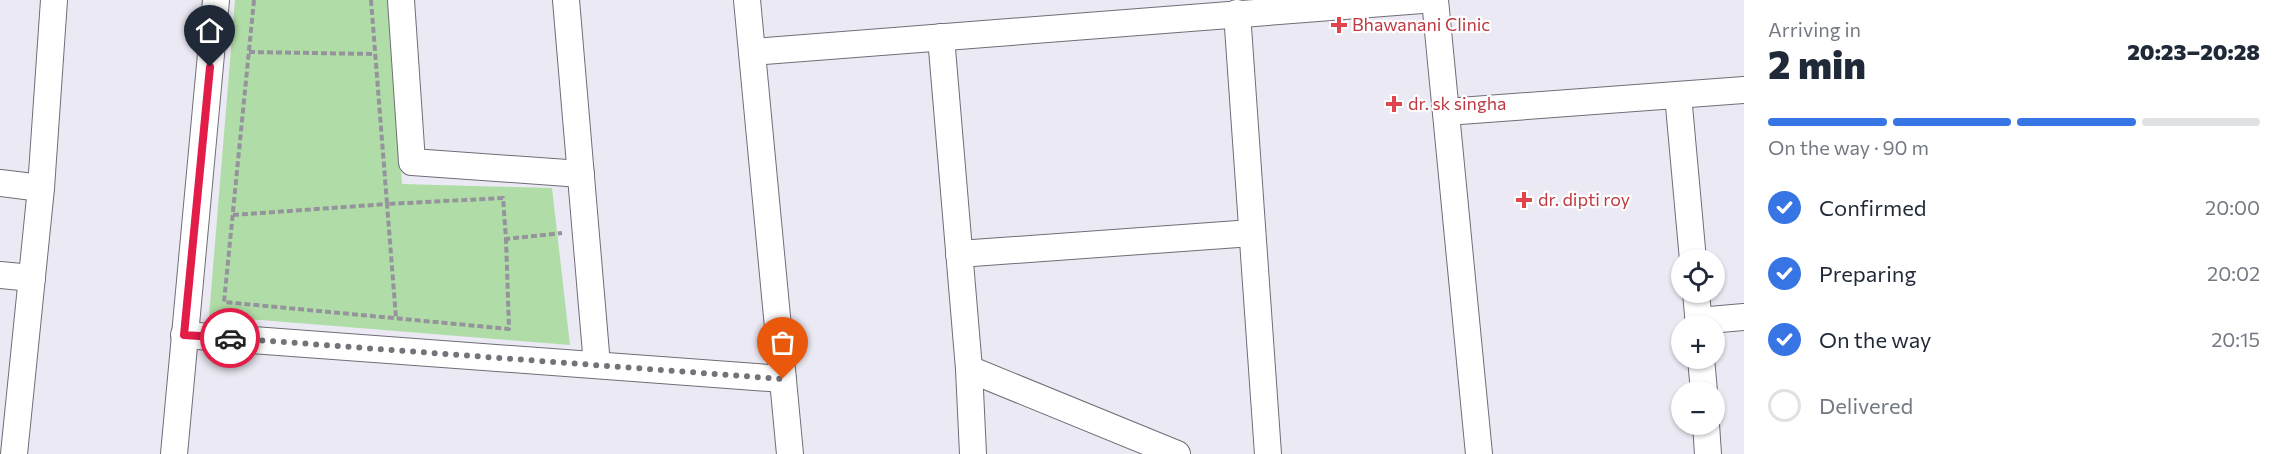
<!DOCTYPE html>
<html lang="en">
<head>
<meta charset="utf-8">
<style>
  :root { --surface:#fff; --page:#f2f2f3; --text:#1f2937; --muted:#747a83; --line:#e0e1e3; --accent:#3875e4 }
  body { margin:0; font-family:Commissioner,sans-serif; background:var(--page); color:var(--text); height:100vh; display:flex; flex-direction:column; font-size:22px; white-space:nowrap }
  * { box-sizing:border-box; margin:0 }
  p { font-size:20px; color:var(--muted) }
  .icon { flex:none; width:33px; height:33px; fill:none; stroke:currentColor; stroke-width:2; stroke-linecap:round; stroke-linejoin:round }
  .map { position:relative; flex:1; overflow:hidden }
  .panel { display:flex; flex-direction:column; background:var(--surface); width:540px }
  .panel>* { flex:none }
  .tools { position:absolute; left:1671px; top:249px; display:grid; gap:12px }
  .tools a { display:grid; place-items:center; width:54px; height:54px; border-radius:50%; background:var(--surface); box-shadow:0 2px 4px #0004; font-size:30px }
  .pin { position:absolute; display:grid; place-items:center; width:51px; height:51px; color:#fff; margin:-62px -26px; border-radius:50% 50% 50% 0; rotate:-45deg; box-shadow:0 0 6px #0007 }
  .pin .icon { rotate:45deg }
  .courier { position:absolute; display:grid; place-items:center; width:60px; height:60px; margin:-30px; border:4px solid #e11d48; border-radius:50%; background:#fff; color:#222; box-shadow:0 2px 8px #0007 }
  .summary em { font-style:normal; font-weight:800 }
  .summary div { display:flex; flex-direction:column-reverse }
  .summary { display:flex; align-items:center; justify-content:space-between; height:102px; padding:0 24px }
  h1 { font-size:39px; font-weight:800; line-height:45px }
  .bar { display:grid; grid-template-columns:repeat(4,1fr); gap:9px 6px; align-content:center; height:72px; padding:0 24px }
  .bar i { height:8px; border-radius:4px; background:var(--line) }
  .bar .current { background:var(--accent) }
  .bar p { grid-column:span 4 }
  ol { padding:0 24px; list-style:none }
  li { display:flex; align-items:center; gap:18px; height:66px }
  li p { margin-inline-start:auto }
  li .icon { padding:6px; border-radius:50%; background:var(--accent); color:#fff; stroke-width:4 }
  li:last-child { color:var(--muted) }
  li i { width:33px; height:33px; border:3px solid var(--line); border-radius:50% }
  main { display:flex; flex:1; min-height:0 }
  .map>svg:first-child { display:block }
  .green { fill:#b0dda7 }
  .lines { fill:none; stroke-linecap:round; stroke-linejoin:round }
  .minor-casing { stroke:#6f6d76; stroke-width:28 }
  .path { stroke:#95949c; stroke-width:4; stroke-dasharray:6 3; stroke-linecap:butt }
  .minor { stroke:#fff; stroke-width:26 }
  .done { stroke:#747379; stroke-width:6; stroke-dasharray:0 10.8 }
  .route { stroke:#e11d48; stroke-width:8 }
  .health-dot { fill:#e0444e; stroke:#fff; stroke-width:2 }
  .labels { text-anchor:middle; stroke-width:4.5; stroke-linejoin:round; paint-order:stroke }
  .health-label { font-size:18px; fill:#be3a42; stroke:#fff; text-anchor:start }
</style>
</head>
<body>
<main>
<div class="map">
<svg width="1744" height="454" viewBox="0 0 1744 454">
  <rect width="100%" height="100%" fill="#ebeaf4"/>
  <polygon class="green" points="235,0 391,0 402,184 552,188 570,345 209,316"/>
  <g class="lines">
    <defs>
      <g id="minor">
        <polyline points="401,0 412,162 581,174"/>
        <polyline points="566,0 597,365"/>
        <polyline points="747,0 790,454"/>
        <polyline points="1435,0 1479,454"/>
        <polyline points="1237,13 1268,454"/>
        <polyline points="941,37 969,369 973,454"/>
        <polyline points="752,52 1422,0"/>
        <polyline points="1678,95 1693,260"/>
        <polyline points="1446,112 1744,90"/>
        <polyline points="0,183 41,188"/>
        <polyline points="959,254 1252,233"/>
        <polyline points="0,275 32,278"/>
        <polyline points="1696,292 1699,326"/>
        <polyline points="1698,321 1744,317"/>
        <polyline points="184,335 783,379"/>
        <polyline points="1701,358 1704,392"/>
        <polyline points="969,369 1177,454"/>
        <polyline points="1706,424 1708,454"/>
        <polyline points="14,454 41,188 54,0"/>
        <polyline points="174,454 216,0"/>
      </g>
    </defs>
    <use href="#minor" class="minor-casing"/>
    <g class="path">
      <polyline points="254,0 224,302 509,329 506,239"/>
      <polyline points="371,0 387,204 503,198 506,239 562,233"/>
      <polyline points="249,52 375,54"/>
      <polyline points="233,215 387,204 396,318"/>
    </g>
    <use href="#minor" class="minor"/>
  </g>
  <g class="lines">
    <polyline class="done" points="230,338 783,379"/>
    <polyline class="route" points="210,67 184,335 230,338"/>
  </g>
  <g class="health-dot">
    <path d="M1336 16h6v6h6v6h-6v6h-6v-6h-6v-6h6z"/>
    <path d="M1391 95h6v6h6v6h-6v6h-6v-6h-6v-6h6z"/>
    <path d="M1521 191h6v6h6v6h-6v6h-6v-6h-6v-6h6z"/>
  </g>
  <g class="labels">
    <g class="health-label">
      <text x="1352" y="31">Bhawanani Clinic</text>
      <text x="1408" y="110">dr. sk singha</text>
      <text x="1538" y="206">dr. dipti roy</text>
    </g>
  </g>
</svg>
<div class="tools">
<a><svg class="icon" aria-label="locate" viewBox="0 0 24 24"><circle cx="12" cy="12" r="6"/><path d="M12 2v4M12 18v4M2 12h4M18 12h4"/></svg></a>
<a>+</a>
<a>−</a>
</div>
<div class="pin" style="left:783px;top:379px;background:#ea580c"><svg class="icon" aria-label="bag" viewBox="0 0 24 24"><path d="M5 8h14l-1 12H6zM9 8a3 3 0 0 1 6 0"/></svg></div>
<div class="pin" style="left:210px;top:67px;background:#1f2937"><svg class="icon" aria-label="home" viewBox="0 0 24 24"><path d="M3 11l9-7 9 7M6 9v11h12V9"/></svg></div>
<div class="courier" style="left:230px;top:338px"><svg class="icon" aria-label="car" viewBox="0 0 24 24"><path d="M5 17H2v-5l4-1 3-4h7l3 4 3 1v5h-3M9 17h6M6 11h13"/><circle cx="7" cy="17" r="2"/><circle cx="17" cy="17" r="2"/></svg></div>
</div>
<section class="panel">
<div class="summary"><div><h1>2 min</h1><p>Arriving in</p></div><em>20:23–20:28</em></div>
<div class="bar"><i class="current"></i><i class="current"></i><i class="current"></i><i></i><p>On the way · 90 m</p></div>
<ol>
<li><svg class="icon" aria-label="check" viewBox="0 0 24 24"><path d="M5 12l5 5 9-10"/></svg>Confirmed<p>20:00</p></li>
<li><svg class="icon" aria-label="check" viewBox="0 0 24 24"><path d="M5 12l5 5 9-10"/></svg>Preparing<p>20:02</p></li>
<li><svg class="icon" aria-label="check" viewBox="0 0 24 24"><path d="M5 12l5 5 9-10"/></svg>On the way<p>20:15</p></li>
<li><i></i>Delivered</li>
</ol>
</section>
</main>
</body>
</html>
